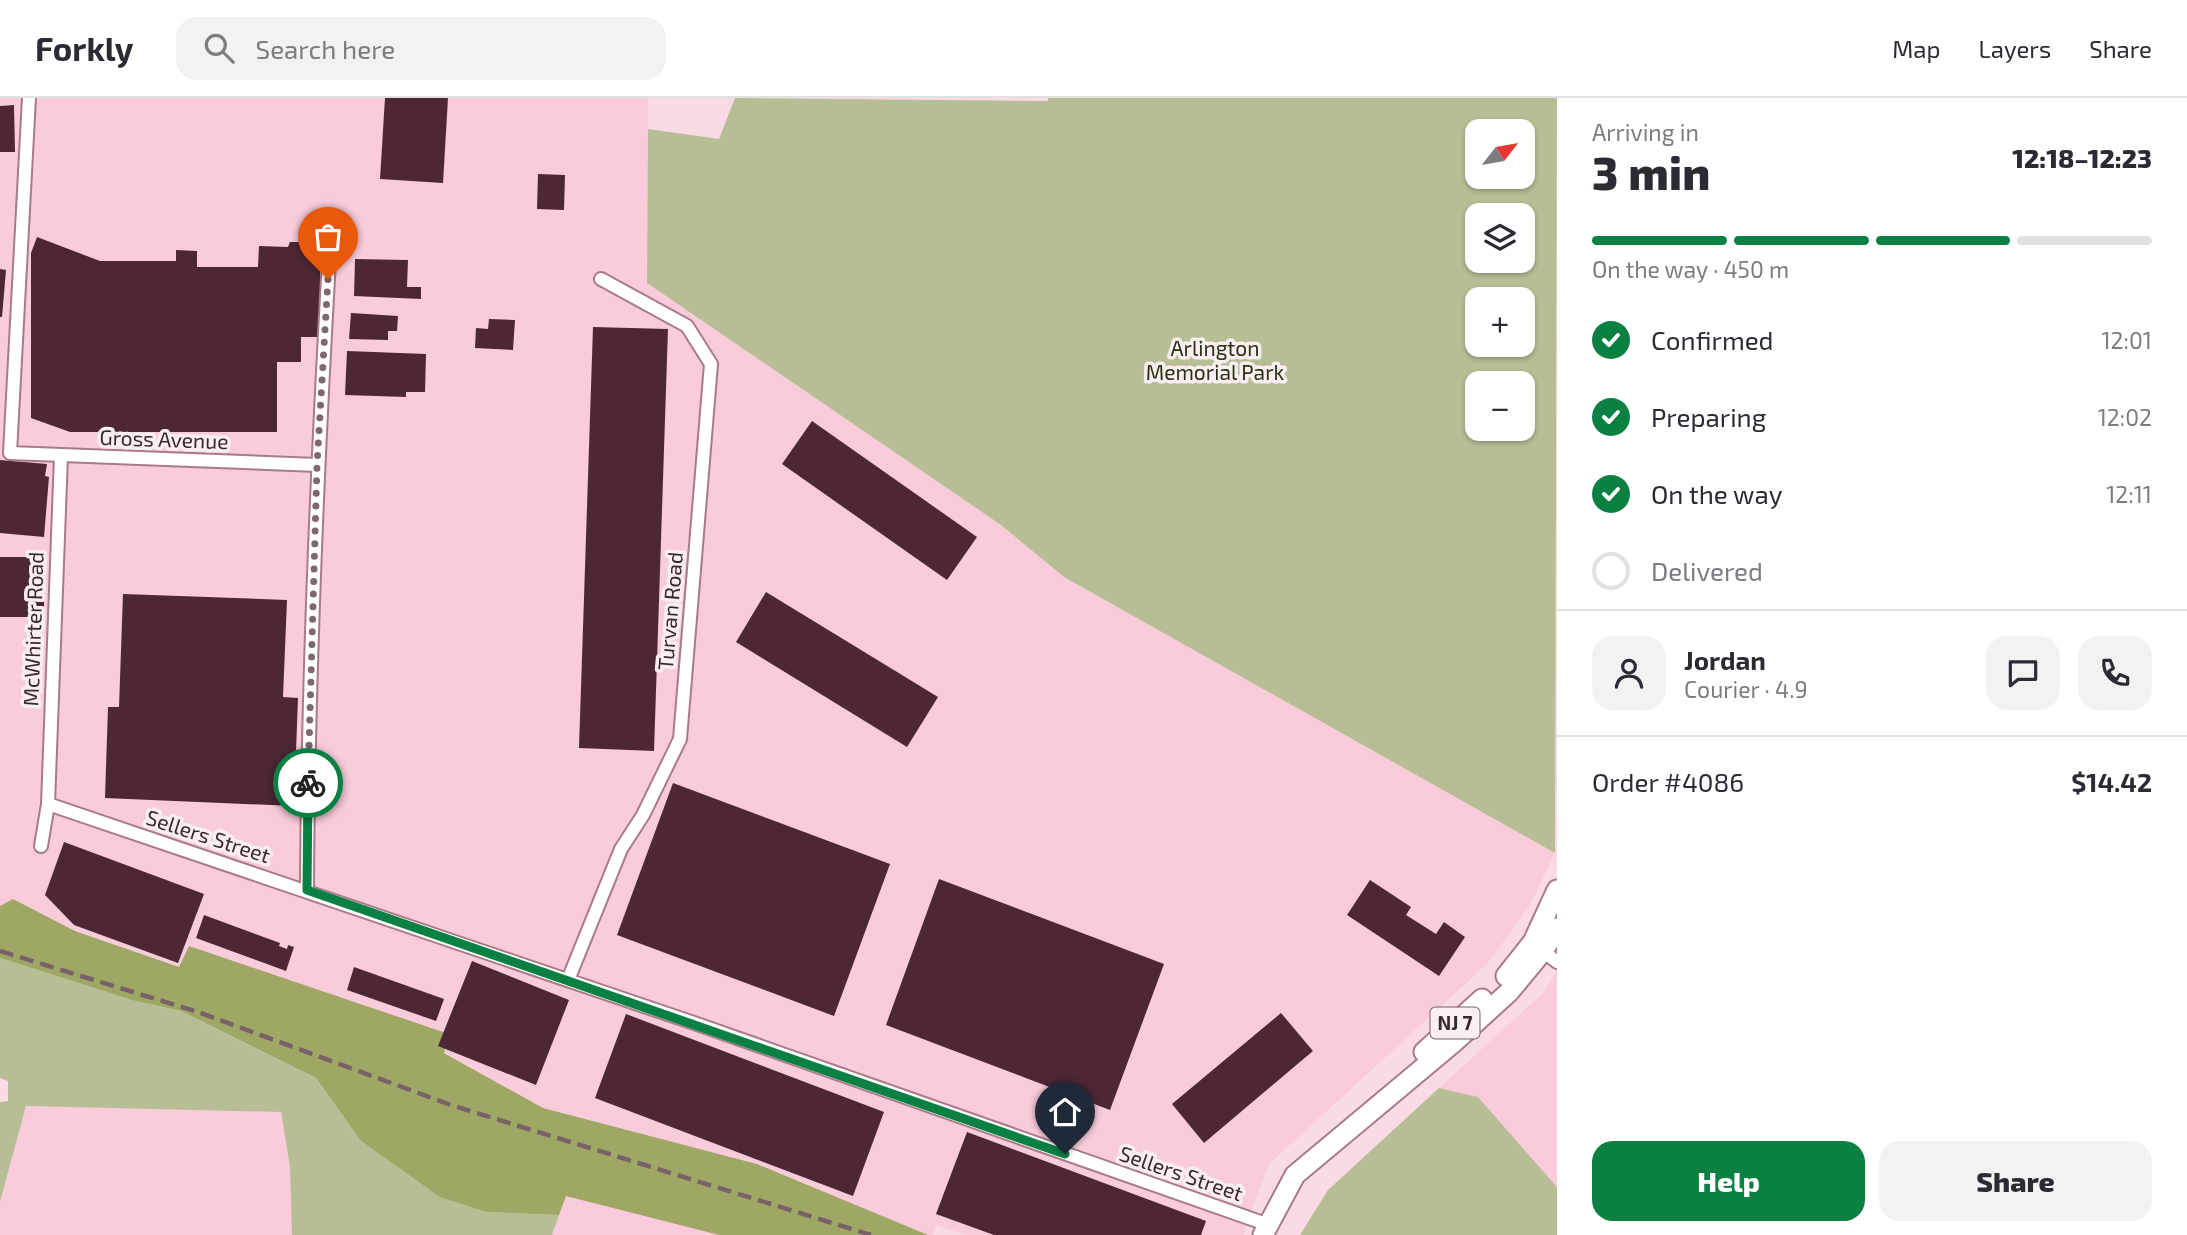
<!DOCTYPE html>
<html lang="en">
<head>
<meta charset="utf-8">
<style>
  :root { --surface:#fff; --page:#f2f2f3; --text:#2b2b33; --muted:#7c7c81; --line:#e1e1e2; --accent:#0b8043 }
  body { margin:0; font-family:"Exo 2",sans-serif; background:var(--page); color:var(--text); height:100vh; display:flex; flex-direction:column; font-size:26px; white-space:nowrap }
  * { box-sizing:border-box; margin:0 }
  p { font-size:23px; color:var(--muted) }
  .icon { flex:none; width:38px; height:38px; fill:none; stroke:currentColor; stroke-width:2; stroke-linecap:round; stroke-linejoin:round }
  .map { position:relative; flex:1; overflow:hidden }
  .details { display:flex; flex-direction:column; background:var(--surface); width:630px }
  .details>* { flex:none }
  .needle { width:46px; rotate:59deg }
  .fabs { position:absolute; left:1465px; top:21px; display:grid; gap:14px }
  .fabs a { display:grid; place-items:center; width:70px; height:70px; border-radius:14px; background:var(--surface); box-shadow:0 2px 5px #0004; font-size:35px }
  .pin { position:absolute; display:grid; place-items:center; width:60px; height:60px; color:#fff; margin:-72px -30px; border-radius:50% 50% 50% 0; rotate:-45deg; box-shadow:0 0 7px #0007 }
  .pin .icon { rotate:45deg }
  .courier { position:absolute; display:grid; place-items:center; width:70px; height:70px; margin:-35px; border:5px solid #0b8043; border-radius:50%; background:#fff; color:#222; box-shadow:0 2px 9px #0007 }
  .headline em { font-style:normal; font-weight:800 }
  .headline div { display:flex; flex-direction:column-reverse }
  .headline { display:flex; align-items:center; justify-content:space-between; height:119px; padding:0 35px }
  h1 { font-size:46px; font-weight:800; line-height:52px }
  .bar { display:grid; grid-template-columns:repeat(4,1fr); gap:10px 7px; align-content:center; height:84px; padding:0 35px }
  .bar i { height:9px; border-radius:5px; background:var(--line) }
  .bar .active { background:var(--accent) }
  .bar p { grid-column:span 4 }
  .line { display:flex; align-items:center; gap:18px; padding:0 35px; border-top:2px solid var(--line) }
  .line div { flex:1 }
  .round { display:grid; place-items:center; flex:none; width:74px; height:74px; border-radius:21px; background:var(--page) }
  ol { padding:0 35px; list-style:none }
  li { display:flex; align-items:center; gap:21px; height:77px }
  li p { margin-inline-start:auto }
  li .icon { padding:7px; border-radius:50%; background:var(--accent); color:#fff; stroke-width:4 }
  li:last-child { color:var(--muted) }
  li i { width:38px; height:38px; border:4px solid var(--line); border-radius:50% }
  .primary-button { display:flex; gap:14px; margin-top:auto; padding:14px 35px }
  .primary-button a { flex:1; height:80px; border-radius:21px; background:var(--accent); color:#fff; font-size:28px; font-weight:800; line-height:80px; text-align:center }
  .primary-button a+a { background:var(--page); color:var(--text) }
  header { display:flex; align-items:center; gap:42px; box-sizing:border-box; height:98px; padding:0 35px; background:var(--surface); border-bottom:2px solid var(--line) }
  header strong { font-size:33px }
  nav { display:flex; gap:38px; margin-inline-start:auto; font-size:24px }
  .search { width:490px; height:63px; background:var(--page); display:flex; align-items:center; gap:18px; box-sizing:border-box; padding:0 24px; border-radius:21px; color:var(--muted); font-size:26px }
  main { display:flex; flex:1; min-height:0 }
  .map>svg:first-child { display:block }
  .built { fill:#f9cbdb }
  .green { fill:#b7be95; fill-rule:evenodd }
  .forest { fill:#9ea864 }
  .building { fill:#4d2736 }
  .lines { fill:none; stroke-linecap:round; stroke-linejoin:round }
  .street-casing { stroke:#a87a8a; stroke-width:16 }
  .primary-casing { stroke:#a87a8a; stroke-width:23 }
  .street { stroke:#fff; stroke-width:12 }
  .primary { stroke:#fff; stroke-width:19 }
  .rail { stroke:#786169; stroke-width:4.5; stroke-dasharray:14 7; stroke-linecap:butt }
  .done { stroke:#7e676f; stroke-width:7; stroke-dasharray:0 12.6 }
  .route { stroke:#0b8043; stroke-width:9 }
  .labels { text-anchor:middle; stroke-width:7; stroke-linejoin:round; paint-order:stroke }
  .shield { fill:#f9eef2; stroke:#74636a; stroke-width:2 }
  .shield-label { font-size:19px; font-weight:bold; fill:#3b282f }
  .park-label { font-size:21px; fill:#2c3012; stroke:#f9eef2 }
  .street-label { font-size:21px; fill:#3b282f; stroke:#f9eef2 }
</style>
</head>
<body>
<header>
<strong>Forkly</strong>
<div class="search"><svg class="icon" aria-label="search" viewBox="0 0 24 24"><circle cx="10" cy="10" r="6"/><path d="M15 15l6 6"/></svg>Search here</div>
<nav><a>Map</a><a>Layers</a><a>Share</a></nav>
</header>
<main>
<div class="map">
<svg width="1557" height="1137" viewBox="0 0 1557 1137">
  <rect width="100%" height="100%" fill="#fadbe5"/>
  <g class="built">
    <polygon points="0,0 648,0 647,185 1001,427 1064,479 1555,755 1529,809 1487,866 1269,1066 1245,1129 1244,1137 966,1137 936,1127 933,1137 928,1137 757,1066 543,1010 444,954 448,936 190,849 179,869 75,833 13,801 0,808"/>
    <polygon points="1557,873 1557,1089 1478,999 1439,990 1545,893"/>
    <polygon points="26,1008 281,1014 290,1069 292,1137 0,1137 0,1104"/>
    <polygon points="565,1097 693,1130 719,1137 552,1137"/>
  </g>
  <g class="green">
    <path d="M 735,0 L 1048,3 L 1048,0 L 1557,0 L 1555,755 L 1064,479 L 1001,427 L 647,185 L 648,31 L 719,41 ZM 1477,33 L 1522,33 L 1522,79 L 1477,79 ZM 1477,117 L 1522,117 L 1522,163 L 1477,163 ZM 1477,201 L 1522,201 L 1522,247 L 1477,247 ZM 1477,285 L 1522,285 L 1522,331 L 1477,331 Z"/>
    <polygon points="0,860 135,903 181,913 316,980 360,1042 487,1114 559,1117 552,1137 292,1137 290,1069 281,1014 26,1008 0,1104 0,1004 8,1003 8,983 0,980"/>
    <polygon points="1439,990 1478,999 1557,1089 1557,1137 1300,1137 1328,1092"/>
  </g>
  <polygon class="forest" points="13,801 75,833 179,869 189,848 449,936 444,955 543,1010 757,1066 928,1137 719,1137 566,1098 559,1117 487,1114 440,1099 360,1042 316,980 181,913 135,903 0,860 0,808"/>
  <g class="building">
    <polygon points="385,0 448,0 443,85 380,81"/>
    <polygon points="14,7 15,54 0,54 0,8"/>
    <polygon points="538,76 565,77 564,112 537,111"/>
    <polygon points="37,139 100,163 176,163 176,152 197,153 197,169 258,169 259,148 288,149 290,144 320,144 320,239 301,239 301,264 277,264 277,334 70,334 31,320 31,155"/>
    <polygon points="355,161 408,162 407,189 421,189 421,201 354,198"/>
    <polygon points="0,171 6,172 2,219 0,219"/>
    <polygon points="351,215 398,218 397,233 388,233 388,242 349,241"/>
    <polygon points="489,221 515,222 513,252 475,250 476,230 488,231"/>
    <polygon points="593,229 668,231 654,653 579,650"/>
    <polygon points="347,253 426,256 425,294 406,294 406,299 345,297"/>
    <polygon points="812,323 977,439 947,482 782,366"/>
    <polygon points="0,362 47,366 45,378 49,379 44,439 0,435"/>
    <rect x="0" y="459" width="44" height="60"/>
    <polygon points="766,494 938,599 907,649 736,544"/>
    <polygon points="123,496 287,502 283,599 298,600 294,708 105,700 108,609 119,609"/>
    <polygon points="673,685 890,766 834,918 617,837"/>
    <polygon points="64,744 204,796 178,865 74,827 45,797"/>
    <polygon points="939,781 1164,866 1110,1012 886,927"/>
    <polygon points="1370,782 1411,809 1406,817 1436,836 1444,824 1465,839 1439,878 1347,817"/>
    <polygon points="204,817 280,845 279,848 287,851 288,847 294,849 286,873 196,840"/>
    <polygon points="472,863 569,902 536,987 438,948"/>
    <polygon points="354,869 444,901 436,923 347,892"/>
    <polygon points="1281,915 1313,953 1204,1045 1172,1006"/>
    <polygon points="626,916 884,1014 853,1098 595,1000"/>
    <polygon points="967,1034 1206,1123 1201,1137 994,1137 936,1116"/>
  </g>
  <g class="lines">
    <defs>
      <g id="street">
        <polyline points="29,0 10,355 317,367"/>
        <polyline points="48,706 694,925 1266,1126 1269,1125"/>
        <polyline points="41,748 48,706 61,358"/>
        <path d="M 307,792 C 308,570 318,349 331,128"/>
        <polyline points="1543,853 1557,864"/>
        <polyline points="568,882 621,751 643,717 680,641 711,266 687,228 601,181"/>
      </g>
      <g id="primary">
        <polyline points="1506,878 1533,844 1557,792"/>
        <polyline points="1424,954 1482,901"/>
        <polyline points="1263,1137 1295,1077 1453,945 1509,894 1543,853 1557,830"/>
      </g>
    </defs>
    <use href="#street" class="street-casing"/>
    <use href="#primary" class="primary-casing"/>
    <use href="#street" class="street"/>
    <use href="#primary" class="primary"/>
    <polyline class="rail" points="0,853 198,914 451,1007 871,1137"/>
  </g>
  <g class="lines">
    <polyline class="done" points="308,685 317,367 328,181"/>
    <polyline class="route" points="308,685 307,792 1065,1056"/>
  </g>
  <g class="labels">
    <rect class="shield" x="1430.5" y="909.5" width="49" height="31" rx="5"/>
    <g class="shield-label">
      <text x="1455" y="932">NJ 7</text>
    </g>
    <g class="park-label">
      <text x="1215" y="258">Arlington<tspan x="1215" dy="24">Memorial Park</tspan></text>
    </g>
    <g class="street-label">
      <text transform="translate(164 342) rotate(2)" y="7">Gross Avenue</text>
      <text transform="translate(671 513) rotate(-85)" y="7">Turvan Road</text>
      <text transform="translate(34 531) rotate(-88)" y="7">McWhirter Road</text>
      <text transform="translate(208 739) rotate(18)" y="7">Sellers Street</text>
      <text transform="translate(1181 1076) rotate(19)" y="7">Sellers Street</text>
    </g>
  </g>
</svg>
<div class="fabs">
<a><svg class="needle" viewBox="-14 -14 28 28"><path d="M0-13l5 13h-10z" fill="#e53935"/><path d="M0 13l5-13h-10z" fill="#7c7c81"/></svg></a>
<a><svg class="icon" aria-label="layers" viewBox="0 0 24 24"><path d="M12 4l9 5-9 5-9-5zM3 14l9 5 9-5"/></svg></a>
<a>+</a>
<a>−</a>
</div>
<div class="pin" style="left:328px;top:181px;background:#ea580c"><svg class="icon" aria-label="bag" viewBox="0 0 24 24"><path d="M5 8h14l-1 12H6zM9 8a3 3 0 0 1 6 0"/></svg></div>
<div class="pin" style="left:1065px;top:1056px;background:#1f2937"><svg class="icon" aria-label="home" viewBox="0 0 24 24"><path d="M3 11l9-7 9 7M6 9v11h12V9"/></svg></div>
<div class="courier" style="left:308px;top:685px"><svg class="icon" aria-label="bike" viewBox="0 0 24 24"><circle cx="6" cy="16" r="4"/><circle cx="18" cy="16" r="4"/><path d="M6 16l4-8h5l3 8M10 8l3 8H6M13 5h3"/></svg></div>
</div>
<section class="details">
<div class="headline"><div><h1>3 min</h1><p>Arriving in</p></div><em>12:18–12:23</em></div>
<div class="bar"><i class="active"></i><i class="active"></i><i class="active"></i><i></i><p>On the way · 450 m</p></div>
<ol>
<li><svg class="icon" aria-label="check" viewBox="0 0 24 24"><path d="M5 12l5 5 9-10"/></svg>Confirmed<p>12:01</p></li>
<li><svg class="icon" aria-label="check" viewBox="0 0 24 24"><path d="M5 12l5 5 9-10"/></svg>Preparing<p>12:02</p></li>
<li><svg class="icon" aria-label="check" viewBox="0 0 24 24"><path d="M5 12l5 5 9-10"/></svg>On the way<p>12:11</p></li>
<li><i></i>Delivered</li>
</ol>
<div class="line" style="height:126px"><a class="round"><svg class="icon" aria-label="person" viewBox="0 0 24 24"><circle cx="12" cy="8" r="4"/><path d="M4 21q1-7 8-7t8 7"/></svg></a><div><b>Jordan</b><p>Courier · 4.9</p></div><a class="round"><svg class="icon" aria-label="chat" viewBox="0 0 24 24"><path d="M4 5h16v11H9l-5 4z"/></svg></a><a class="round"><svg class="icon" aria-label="phone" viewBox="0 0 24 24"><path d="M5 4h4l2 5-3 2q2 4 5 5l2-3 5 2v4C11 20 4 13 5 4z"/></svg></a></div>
<div class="line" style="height:91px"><div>Order #4086</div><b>$14.42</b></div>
<div class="primary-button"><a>Help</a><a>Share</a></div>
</section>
</main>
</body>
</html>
